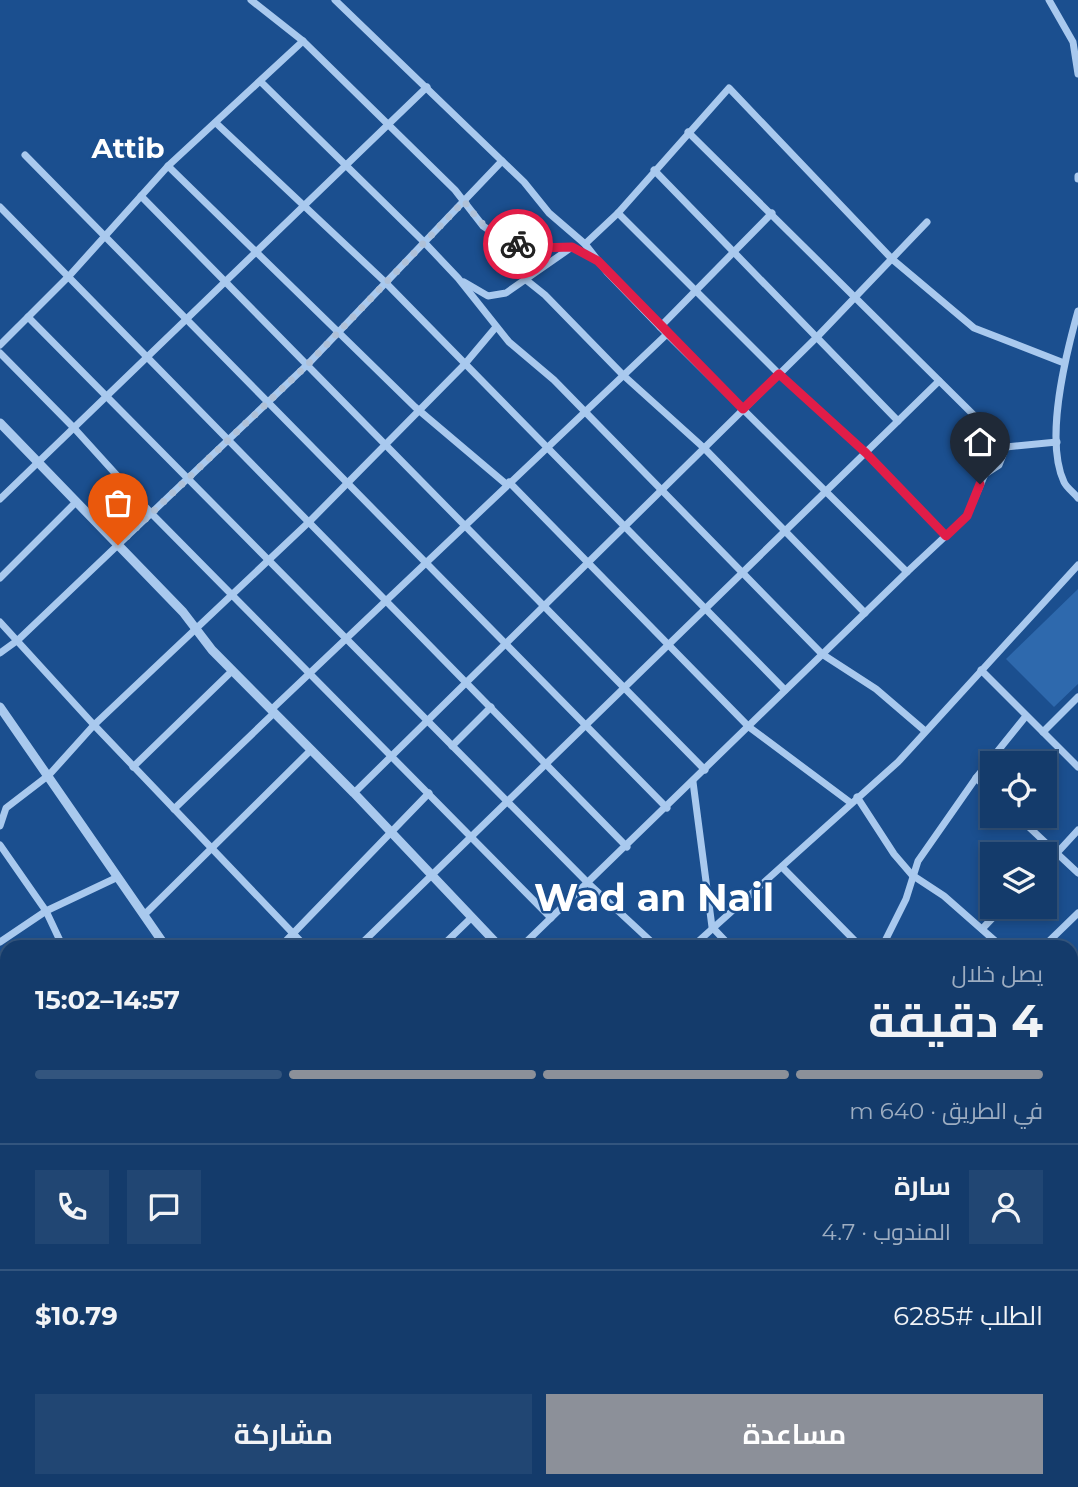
<!DOCTYPE html>
<html lang="ar">
<head>
<meta charset="utf-8">
<style>
  :root { --surface:#143b6b; --page:#214673; --text:#f1f3f6; --muted:#9dadc1; --line:#33557e; --accent:#8c9099 }
  body { margin:0; font-family:Montserrat,Cairo,sans-serif; background:var(--page); color:var(--text); direction:rtl; height:100vh; display:flex; flex-direction:column; font-size:26px; white-space:nowrap }
  * { box-sizing:border-box; margin:0 }
  p { font-size:23px; color:var(--muted) }
  .icon { flex:none; width:38px; height:38px; fill:none; stroke:currentColor; stroke-width:2; stroke-linecap:round; stroke-linejoin:round }
  .map { position:relative; flex:1; overflow:hidden; direction:ltr }
  .sheet { position:absolute; left:0px; top:940px; width:1078px; height:548px; display:flex; flex-direction:column; background:var(--surface); border-radius:21px 21px 0 0; box-shadow:0 4px 10px #0003,0 0 0 2px var(--line); direction:rtl }
  .sheet>* { flex:none }
  .fabs { position:absolute; left:980px; top:751px; display:grid; gap:14px }
  .fabs a { display:grid; place-items:center; width:77px; height:77px; border-radius:0px; background:var(--surface); box-shadow:0 4px 10px #0003,0 0 0 2px var(--line); font-size:35px }
  .pin { position:absolute; display:grid; place-items:center; width:60px; height:60px; color:#fff; margin:-72px -30px; border-radius:50% 50% 50% 0; rotate:-45deg; box-shadow:0 0 7px #0007 }
  .pin .icon { rotate:45deg }
  .courier { position:absolute; display:grid; place-items:center; width:70px; height:70px; margin:-35px; border:5px solid #e11d48; border-radius:50%; background:#fff; color:#222; box-shadow:0 2px 9px #0007 }
  .head em { font-style:normal; font-weight:700 }
  .head div { display:flex; flex-direction:column-reverse }
  .head { display:flex; align-items:center; justify-content:space-between; height:119px; padding:0 35px }
  h1 { font-size:46px; font-weight:700; line-height:52px }
  .bar { display:grid; grid-template-columns:repeat(4,1fr); gap:10px 7px; align-content:center; height:84px; padding:0 35px }
  .bar i { height:9px; border-radius:5px; background:var(--line) }
  .bar .on { background:var(--accent) }
  .bar p { grid-column:span 4 }
  .line { display:flex; align-items:center; gap:18px; padding:0 35px; border-top:2px solid var(--line) }
  .line div { flex:1 }
  .round { display:grid; place-items:center; flex:none; width:74px; height:74px; border-radius:0px; background:var(--page) }
  .primary-button { display:flex; gap:14px; margin-top:auto; padding:14px 35px }
  .primary-button a { flex:1; height:80px; border-radius:0px; background:var(--accent); color:#fff; font-size:28px; font-weight:700; line-height:80px; text-align:center }
  .primary-button a+a { background:var(--page); color:var(--text) }
  .map>svg:first-child { display:block }
  .garden { fill:#2e69ad }
  .lines { fill:none; stroke-linecap:round; stroke-linejoin:round }
  .minor { stroke:#a9c9ee; stroke-width:7 }
  .tertiary { stroke:#a9c9ee; stroke-width:9 }
  .done { stroke:#afc1d8; stroke-width:7; stroke-dasharray:0 12.6 }
  .route { stroke:#e11d48; stroke-width:9 }
  .labels { text-anchor:middle; stroke-width:5; stroke-linejoin:round; paint-order:stroke }
  .quarter-label { font-size:28px; font-weight:bold; fill:#fff; stroke:#1b4f8f }
  .town-label { font-size:38px; font-weight:bold; fill:#fff; stroke:#1b4f8f }
</style>
</head>
<body>
<div class="map">
<svg width="1078" height="1487" viewBox="0 0 1078 1487">
  <rect width="100%" height="100%" fill="#1b4f8f"/>
  <polygon class="garden" points="1078,589 1078,684 1054,707 1006,659"/>
  <g class="lines">
    <g class="minor">
      <polyline points="251,0 303,41 455,190 483,226 504,240 537,248 572,247 595,259"/>
      <polyline points="335,0 524,182 549,213 585,244 607,272 663,330 907,572 521,947"/>
      <polyline points="1049,0 1073,42 1078,74"/>
      <polyline points="261,82 423,241 458,278 509,342 554,380 822,654 876,689 925,731"/>
      <polyline points="216,123 384,281 785,690"/>
      <polyline points="688,132 1006,447"/>
      <polyline points="25,155 667,808"/>
      <polyline points="168,166 415,407 506,484"/>
      <polyline points="1078,176 1078,179"/>
      <polyline points="141,196 705,770"/>
      <polyline points="0,207 627,847"/>
      <polyline points="618,213 779,374 866,453 946,536"/>
      <polyline points="585,244 618,213 729,88 892,259 974,328 1064,363"/>
      <polyline points="525,279 545,295 623,375 704,448 865,613"/>
      <polyline points="464,282 488,296 506,293 572,247"/>
      <path d="M 1078,311 C 1066,354 1044,439 1064,482 C 1066,487 1074,493 1078,498"/>
      <polyline points="28,317 588,883 657,947"/>
      <polyline points="660,327 772,213"/>
      <polyline points="0,345 70,275 168,166 303,41"/>
      <polyline points="0,353 74,428 151,513 551,918"/>
      <polyline points="898,421 939,381"/>
      <polyline points="509,482 749,727 851,803"/>
      <polyline points="0,499 427,87"/>
      <polyline points="907,572 967,516 985,474 999,465 1006,447 1057,442"/>
      <polyline points="0,578 76,502"/>
      <polyline points="0,622 94,725 306,947"/>
      <polyline points="0,653 18,640 308,364 502,161"/>
      <polyline points="981,670 1078,767"/>
      <polyline points="271,710 667,334"/>
      <polyline points="1043,732 1078,697"/>
      <polyline points="452,746 491,707"/>
      <polyline points="133,767 232,671"/>
      <polyline points="976,778 992,793"/>
      <polyline points="693,782 712,927 731,947"/>
      <polyline points="354,793 817,337 927,222"/>
      <polyline points="857,797 894,854 912,875 944,896 1002,947"/>
      <polyline points="174,809 274,713"/>
      <polyline points="1017,816 1078,873"/>
      <polyline points="0,826 6,808 49,775 94,725 310,521 464,365 496,327"/>
      <polyline points="0,845 46,911 63,947"/>
      <polyline points="1045,866 1078,830"/>
      <polyline points="782,867 861,947"/>
      <polyline points="144,915 311,750"/>
      <polyline points="982,929 1004,906"/>
      <polyline points="0,942 46,911 118,877"/>
      <polyline points="280,947 429,793"/>
      <polyline points="358,947 898,421 654,170"/>
      <polyline points="441,947 471,918"/>
      <polyline points="692,947 898,762 1078,565"/>
      <polyline points="882,947 906,899 918,861 976,778 1026,716"/>
      <polyline points="1043,947 1078,913"/>
      <polyline points="1071,999 1078,993"/>
      <polyline points="1071,1014 1078,1021"/>
      <polyline points="1071,1072 1078,1065"/>
      <polyline points="1071,1149 1078,1142"/>
      <polyline points="0,1159 7,1167"/>
      <polyline points="1071,1160 1078,1167"/>
      <polyline points="1071,1226 1078,1219"/>
      <polyline points="0,1239 7,1233"/>
      <polyline points="1071,1290 1078,1297"/>
      <polyline points="0,1312 7,1306"/>
      <polyline points="0,1339 7,1347"/>
      <polyline points="0,1446 7,1441"/>
      <polyline points="1071,1446 1078,1454"/>
      <polyline points="273,1480 279,1487"/>
      <polyline points="921,1480 927,1487"/>
      <polyline points="112,1487 120,1480"/>
      <polyline points="204,1487 211,1480"/>
      <polyline points="361,1487 367,1480"/>
      <polyline points="438,1487 444,1480"/>
      <polyline points="516,1487 522,1480"/>
      <polyline points="668,1487 674,1480"/>
      <polyline points="750,1487 756,1480"/>
    </g>
    <g class="tertiary">
      <polyline points="0,423 183,612 212,650 354,793 500,947"/>
      <polyline points="0,707 166,947"/>
      <polyline points="0,1377 7,1372"/>
      <polyline points="1071,1379 1078,1379"/>
      <polyline points="595,1480 602,1487"/>
    </g>
  </g>
  <g class="lines">
    <path class="done" d="M 118,545 L 307,365 L 464,201 C 479,222 492,237 518,244"/>
    <polyline class="route" points="518,244 537,248 572,247 598,261 743,409 779,374 866,453 946,536 967,516 980,484"/>
  </g>
  <g class="labels">
    <g class="quarter-label">
      <text x="128" y="158">Attib</text>
    </g>
    <g class="town-label">
      <text x="654" y="911">Wad an Nail</text>
    </g>
  </g>
</svg>
<div class="fabs">
<a><svg class="icon" aria-label="locate" viewBox="0 0 24 24"><circle cx="12" cy="12" r="6"/><path d="M12 2v4M12 18v4M2 12h4M18 12h4"/></svg></a>
<a><svg class="icon" aria-label="layers" viewBox="0 0 24 24"><path d="M12 4l9 5-9 5-9-5zM3 14l9 5 9-5"/></svg></a>
</div>
<div class="pin" style="left:118px;top:545px;background:#ea580c"><svg class="icon" aria-label="bag" viewBox="0 0 24 24"><path d="M5 8h14l-1 12H6zM9 8a3 3 0 0 1 6 0"/></svg></div>
<div class="pin" style="left:980px;top:484px;background:#1f2937"><svg class="icon" aria-label="home" viewBox="0 0 24 24"><path d="M3 11l9-7 9 7M6 9v11h12V9"/></svg></div>
<div class="courier" style="left:518px;top:244px"><svg class="icon" aria-label="bike" viewBox="0 0 24 24"><circle cx="6" cy="16" r="4"/><circle cx="18" cy="16" r="4"/><path d="M6 16l4-8h5l3 8M10 8l3 8H6M13 5h3"/></svg></div>
<section class="sheet">
<div class="head"><div><h1>4 دقيقة</h1><p>يصل خلال</p></div><em>14:57–15:02</em></div>
<div class="bar"><i class="on"></i><i class="on"></i><i class="on"></i><i></i><p>في الطريق · 640 m</p></div>
<div class="line" style="height:126px"><a class="round"><svg class="icon" aria-label="person" viewBox="0 0 24 24"><circle cx="12" cy="8" r="4"/><path d="M4 21q1-7 8-7t8 7"/></svg></a><div><b>سارة</b><p>المندوب · 4.7</p></div><a class="round"><svg class="icon" aria-label="chat" viewBox="0 0 24 24"><path d="M4 5h16v11H9l-5 4z"/></svg></a><a class="round"><svg class="icon" aria-label="phone" viewBox="0 0 24 24"><path d="M5 4h4l2 5-3 2q2 4 5 5l2-3 5 2v4C11 20 4 13 5 4z"/></svg></a></div>
<div class="line" style="height:91px"><div>الطلب #6285</div><b>$10.79</b></div>
<div class="primary-button"><a>مساعدة</a><a>مشاركة</a></div>
</section>
</div>
</body>
</html>
